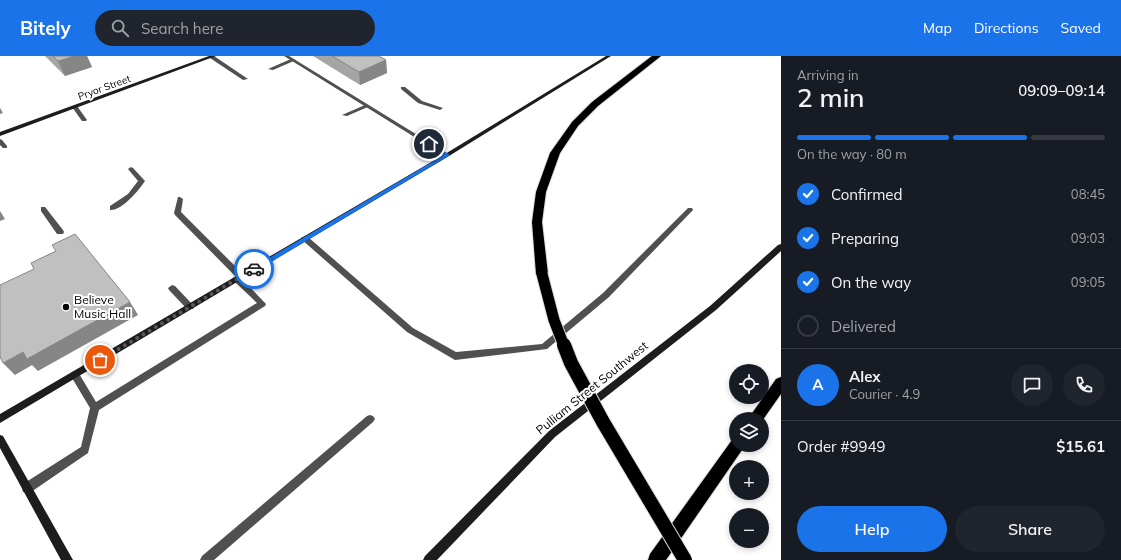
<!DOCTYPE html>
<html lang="en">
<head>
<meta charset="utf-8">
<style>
  :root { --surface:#171b24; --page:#20242c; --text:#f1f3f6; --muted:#9ea1a6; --line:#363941; --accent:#1a73e8 }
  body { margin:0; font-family:Mulish,sans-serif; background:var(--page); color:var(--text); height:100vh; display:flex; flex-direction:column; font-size:15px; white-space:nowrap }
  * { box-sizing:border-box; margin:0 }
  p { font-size:13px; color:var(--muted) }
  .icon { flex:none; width:22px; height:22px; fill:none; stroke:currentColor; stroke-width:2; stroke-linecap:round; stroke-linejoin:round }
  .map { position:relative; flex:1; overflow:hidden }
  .sheet { display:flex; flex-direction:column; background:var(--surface); width:340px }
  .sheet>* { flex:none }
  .buttons { position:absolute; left:729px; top:308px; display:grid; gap:8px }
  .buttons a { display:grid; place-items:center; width:40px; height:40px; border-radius:50%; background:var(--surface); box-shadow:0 2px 6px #0003; font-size:20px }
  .pin { position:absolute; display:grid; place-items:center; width:34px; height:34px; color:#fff; margin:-17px; border:2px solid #fff; border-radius:50%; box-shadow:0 1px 4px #0007 }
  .courier { position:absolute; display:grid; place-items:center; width:40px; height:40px; margin:-20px; border:3px solid #1a73e8; border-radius:50%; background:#fff; color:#222; box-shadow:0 1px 5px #0007 }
  .headline em { font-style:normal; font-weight:600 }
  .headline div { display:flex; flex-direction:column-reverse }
  .headline { display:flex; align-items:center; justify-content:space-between; height:68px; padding:0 16px }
  h1 { font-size:26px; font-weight:600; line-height:30px }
  .bar { display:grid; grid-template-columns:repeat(4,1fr); gap:6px 4px; align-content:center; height:48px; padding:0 16px }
  .bar i { height:5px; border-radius:3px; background:var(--line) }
  .bar .selected { background:var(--accent) }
  .bar p { grid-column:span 4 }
  .line { display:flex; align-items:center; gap:10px; padding:0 16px; border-top:1px solid var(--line) }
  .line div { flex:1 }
  .round { display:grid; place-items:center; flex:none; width:42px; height:42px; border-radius:21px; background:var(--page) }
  ol { padding:0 16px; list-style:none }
  li { display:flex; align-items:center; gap:12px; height:44px }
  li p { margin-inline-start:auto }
  li .icon { padding:4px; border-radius:50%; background:var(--accent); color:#fff; stroke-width:4 }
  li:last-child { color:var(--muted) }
  li i { width:22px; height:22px; border:2px solid var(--line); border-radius:50% }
  .action { display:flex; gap:8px; margin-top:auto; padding:8px 16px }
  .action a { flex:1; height:46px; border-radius:24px; background:var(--accent); color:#fff; font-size:16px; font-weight:600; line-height:46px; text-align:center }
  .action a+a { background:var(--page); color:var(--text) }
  header { display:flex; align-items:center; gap:24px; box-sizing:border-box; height:56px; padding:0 20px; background:var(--accent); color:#fff }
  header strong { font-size:19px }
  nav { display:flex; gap:22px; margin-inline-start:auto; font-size:14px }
  .search { width:280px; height:36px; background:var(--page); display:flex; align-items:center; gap:10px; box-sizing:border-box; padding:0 14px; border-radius:22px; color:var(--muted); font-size:15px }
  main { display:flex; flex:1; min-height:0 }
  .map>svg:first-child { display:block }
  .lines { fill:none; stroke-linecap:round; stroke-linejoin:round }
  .motorway-casing { stroke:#dbdbdb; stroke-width:2 }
  .service { fill:#505050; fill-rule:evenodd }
  .minor { fill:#505050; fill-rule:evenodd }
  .secondary { fill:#1d1d1d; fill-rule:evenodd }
  .motorway { fill:#000; fill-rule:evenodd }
  .motorway-bridge-far1-casing { stroke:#dbdbdb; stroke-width:13; stroke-linecap:butt }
  .motorway-bridge-casing { stroke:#dbdbdb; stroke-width:16; stroke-linecap:butt }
  .motorway-bridge-far1 { stroke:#000; stroke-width:11 }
  .motorway-bridge { stroke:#000; stroke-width:14 }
  .wall { fill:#a5a5a5 }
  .shaded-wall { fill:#868686 }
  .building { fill:#c0c0c0; stroke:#868686 }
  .route { fill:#1a73e8 }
  .done { stroke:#595959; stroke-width:4; stroke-dasharray:0 7.2 }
  .poi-dot { fill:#000; stroke:#fff; stroke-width:1.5 }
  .labels { text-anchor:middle; stroke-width:4; stroke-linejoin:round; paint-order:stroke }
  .far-street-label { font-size:10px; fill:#000; stroke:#fff }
  .poi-label { font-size:12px; fill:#000; stroke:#fff; text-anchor:start }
  .street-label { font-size:12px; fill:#000; stroke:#fff }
</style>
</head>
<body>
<header>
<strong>Bitely</strong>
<div class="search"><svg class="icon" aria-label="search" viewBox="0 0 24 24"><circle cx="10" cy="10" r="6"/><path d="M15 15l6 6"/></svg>Search here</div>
<nav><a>Map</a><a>Directions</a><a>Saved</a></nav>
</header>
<main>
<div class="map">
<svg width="781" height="504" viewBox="0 0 781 504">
  <rect width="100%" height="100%" fill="#fff"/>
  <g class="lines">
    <defs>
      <g id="motorway">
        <polygon points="652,0 661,0 598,50 578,70 560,97 546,136 542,166 548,218 546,221 542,222 538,221 536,218 532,166 536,136 550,97 572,66 592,46"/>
        <polygon points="781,321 781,338 762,365 762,363 748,363 776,323"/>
        <polygon points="736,383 736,389 744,389 742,394 666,504 648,504 650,498 732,384"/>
      </g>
    </defs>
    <use href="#motorway" class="motorway-casing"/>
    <g class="service">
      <polygon points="210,0 214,0 248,23 243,24 210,2"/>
      <polygon points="291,3 296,4 273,14 268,13"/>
      <polygon points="401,31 405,31 422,45 443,52 440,54 418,47 401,33"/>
      <polygon points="365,49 370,50 347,60 342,59"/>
      <polygon points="73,50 77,50 87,64 86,65 82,65 72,51"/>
      <polygon points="0,83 2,84 7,90 7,92 3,92 0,89"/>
      <path d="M 131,111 L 133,112 L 145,125 C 139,134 122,155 110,154 L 110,150 L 128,138 L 138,125 L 128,113 Z"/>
      <polygon points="178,141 180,141 183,143 181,156 244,219 245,221 242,223 266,248 265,250 99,354 88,397 31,436 27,437 23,436 22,432 23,428 81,391 90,352 72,322 71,319 72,316 75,315 78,316 96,346 257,247 234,225 233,223 236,221 175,159 174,157"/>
      <polygon points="41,151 45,151 63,174 64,176 63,178 57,178 41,155"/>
      <polygon points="688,152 692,152 693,154 609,241 547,293 455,304 407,276 301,183 302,181 308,181 413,272 456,296 542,288 603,237"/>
      <polygon points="172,229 175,230 193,249 194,251 193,253 187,253 169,234 168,232"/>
      <polygon points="370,359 373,360 375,363 373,366 214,504 200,504 202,500 367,360"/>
    </g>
    <polygon class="minor" points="284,0 289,0 450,99 449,100 445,100"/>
    <g class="secondary">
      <polygon points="209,0 216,0 0,80 0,76"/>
      <polygon points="606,0 611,0 449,100 0,367 0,358 445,98"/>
      <polygon points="781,188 781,195 716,254 555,381 437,504 423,504 425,500 549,375 710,250 778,189"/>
      <polygon points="0,379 3,380 73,504 61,504 0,392"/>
    </g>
    <use href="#motorway" class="motorway"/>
    <defs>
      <polyline id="motorway-bridge-far1" points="542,218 554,264 564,290"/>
      <polyline id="motorway-bridge" points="564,289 571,307 603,366 685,504"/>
    </defs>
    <use href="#motorway-bridge-far1" class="motorway-bridge-far1-casing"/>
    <use href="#motorway-bridge" class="motorway-bridge-casing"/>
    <use href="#motorway-bridge-far1" class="motorway-bridge-far1"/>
    <use href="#motorway-bridge" class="motorway-bridge"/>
  </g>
  <g class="wall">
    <polygon points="45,0 87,0 92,11 65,20"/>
    <polygon points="313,0 379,0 386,4 387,17 360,29"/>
  </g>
  <g class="shaded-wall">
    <polygon points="75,0 87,0 92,11 65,20 58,5"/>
    <polygon points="386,4 387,17 360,29 359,16"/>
    <polygon points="0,52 3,57 0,58"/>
    <polygon points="0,155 5,163 0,165"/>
    <polygon points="130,246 138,259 38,315 32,309 15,319 3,307 23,296"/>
  </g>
  <g class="building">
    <polygon points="53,0 75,0 58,5"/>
    <polygon points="332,0 379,0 386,4 359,16"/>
    <polygon points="75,178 130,246 27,303 23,296 3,307 0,301 0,229 34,213 31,207 56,195 52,189"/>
  </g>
  <polygon class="route" points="427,87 430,87 450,99 256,215 252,215 252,212 444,99 427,89"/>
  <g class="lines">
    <polyline class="done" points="100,304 254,213"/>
  </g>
  <circle class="poi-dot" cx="66" cy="251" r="4"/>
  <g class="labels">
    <g class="far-street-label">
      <text transform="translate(104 31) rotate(-20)" y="4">Pryor Street</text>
    </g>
    <g class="poi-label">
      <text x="74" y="248">Believe<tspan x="74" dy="14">Music Hall</tspan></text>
    </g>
    <g class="street-label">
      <text transform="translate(592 332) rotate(-39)" y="4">Pulliam Street Southwest</text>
    </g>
  </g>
</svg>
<div class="buttons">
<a><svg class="icon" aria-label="locate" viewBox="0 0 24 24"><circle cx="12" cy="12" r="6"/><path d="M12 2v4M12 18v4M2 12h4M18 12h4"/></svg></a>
<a><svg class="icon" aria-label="layers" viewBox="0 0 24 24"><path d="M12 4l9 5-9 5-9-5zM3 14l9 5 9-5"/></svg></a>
<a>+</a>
<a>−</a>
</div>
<div class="pin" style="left:100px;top:304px;background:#ea580c"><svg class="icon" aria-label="bag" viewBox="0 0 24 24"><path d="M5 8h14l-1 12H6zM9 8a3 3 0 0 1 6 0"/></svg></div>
<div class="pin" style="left:429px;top:88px;background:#1f2937"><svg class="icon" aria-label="home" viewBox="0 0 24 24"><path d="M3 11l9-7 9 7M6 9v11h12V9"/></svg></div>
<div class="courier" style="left:254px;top:213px"><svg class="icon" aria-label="car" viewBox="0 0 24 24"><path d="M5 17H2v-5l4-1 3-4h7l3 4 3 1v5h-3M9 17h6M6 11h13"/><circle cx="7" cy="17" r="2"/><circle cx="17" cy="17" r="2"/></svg></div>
</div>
<section class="sheet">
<div class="headline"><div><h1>2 min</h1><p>Arriving in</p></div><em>09:09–09:14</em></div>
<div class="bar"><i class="selected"></i><i class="selected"></i><i class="selected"></i><i></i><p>On the way · 80 m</p></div>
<ol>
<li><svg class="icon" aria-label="check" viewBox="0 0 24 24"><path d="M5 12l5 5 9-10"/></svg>Confirmed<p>08:45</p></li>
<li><svg class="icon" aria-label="check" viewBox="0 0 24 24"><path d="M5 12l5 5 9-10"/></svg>Preparing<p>09:03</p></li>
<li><svg class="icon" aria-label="check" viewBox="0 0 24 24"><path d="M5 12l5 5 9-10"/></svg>On the way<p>09:05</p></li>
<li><i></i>Delivered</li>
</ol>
<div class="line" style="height:72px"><b class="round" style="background:var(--accent);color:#fff">A</b><div><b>Alex</b><p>Courier · 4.9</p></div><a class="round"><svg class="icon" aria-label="chat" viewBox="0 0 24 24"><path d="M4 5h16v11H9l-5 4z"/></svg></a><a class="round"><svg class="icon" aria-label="phone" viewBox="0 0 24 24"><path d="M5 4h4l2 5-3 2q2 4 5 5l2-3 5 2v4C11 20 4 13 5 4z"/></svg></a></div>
<div class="line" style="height:52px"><div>Order #9949</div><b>$15.61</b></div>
<div class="action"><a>Help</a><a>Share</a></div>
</section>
</main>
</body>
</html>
